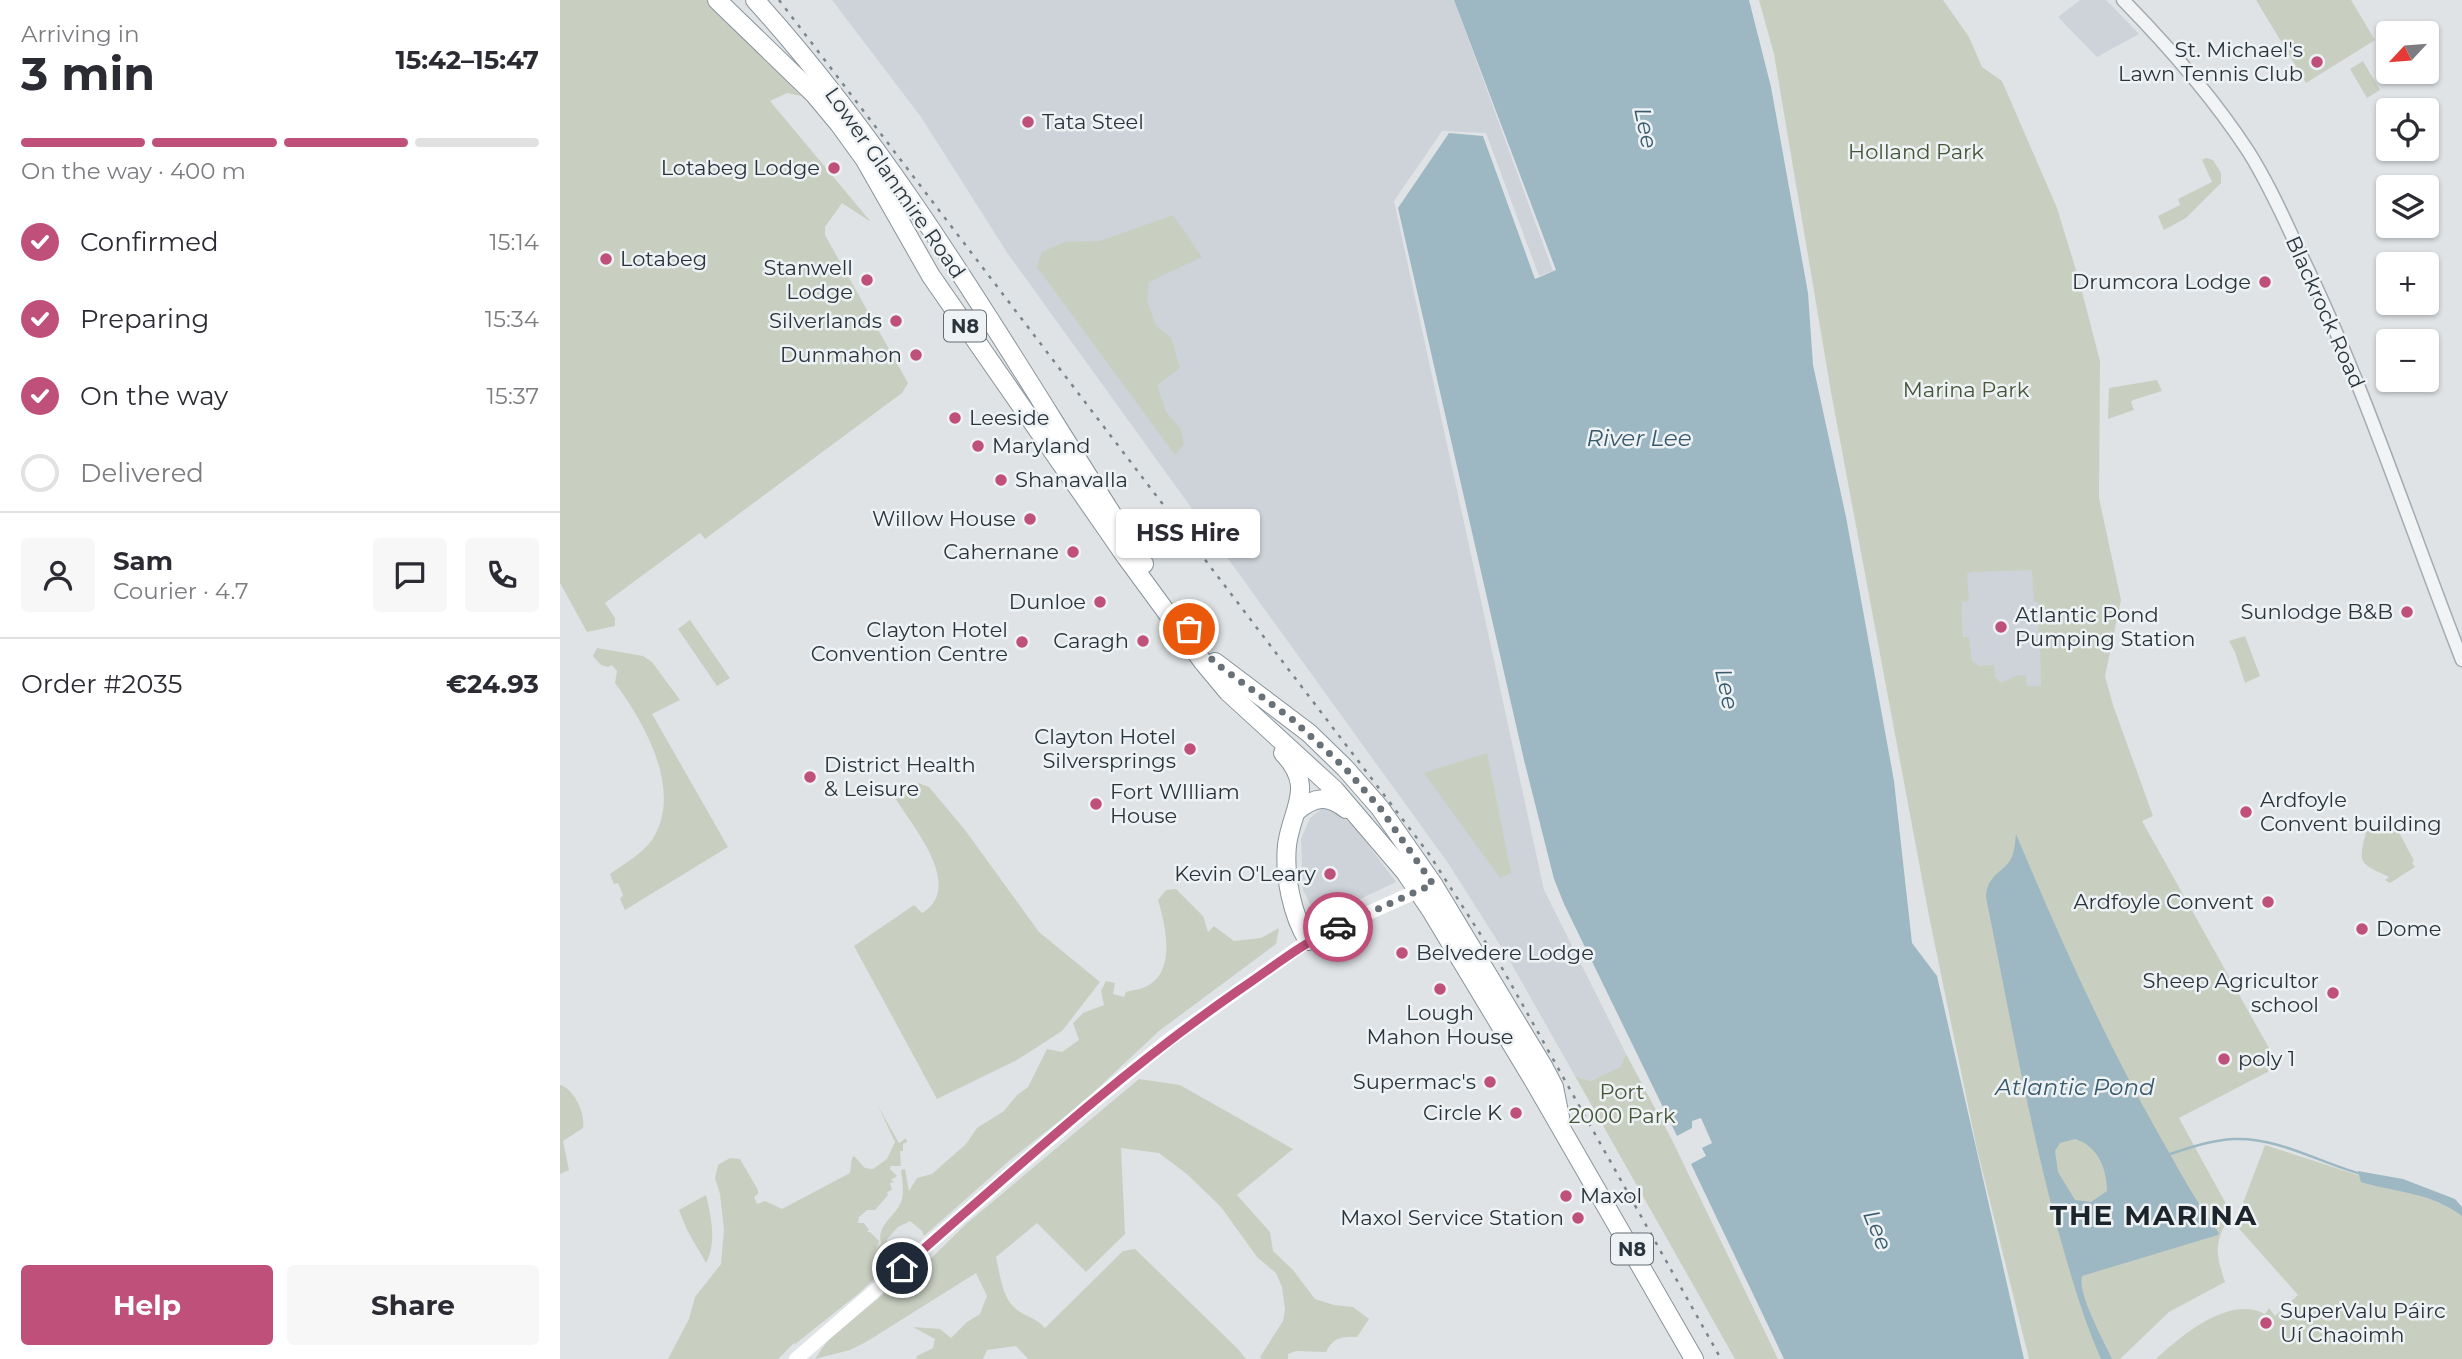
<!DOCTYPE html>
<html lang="en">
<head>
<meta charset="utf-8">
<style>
  :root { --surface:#fff; --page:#f7f7f7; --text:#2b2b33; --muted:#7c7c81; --line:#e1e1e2; --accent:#bf507a }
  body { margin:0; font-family:Montserrat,sans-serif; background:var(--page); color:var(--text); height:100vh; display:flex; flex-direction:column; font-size:26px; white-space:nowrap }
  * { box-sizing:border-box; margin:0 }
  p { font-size:23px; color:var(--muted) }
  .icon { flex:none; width:38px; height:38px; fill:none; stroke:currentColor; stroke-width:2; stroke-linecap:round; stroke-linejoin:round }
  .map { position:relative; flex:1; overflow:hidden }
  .drawer { display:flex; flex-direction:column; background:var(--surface); width:560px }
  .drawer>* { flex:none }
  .needle { width:46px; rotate:244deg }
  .controls { position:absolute; left:1816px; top:21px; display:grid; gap:14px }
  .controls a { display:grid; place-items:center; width:63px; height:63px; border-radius:7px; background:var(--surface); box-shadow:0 2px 5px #0004; font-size:35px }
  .pin { position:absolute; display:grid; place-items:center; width:60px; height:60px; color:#fff; margin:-30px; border:4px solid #fff; border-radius:50%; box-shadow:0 2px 7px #0007 }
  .courier { position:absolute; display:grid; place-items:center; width:70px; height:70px; margin:-35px; border:5px solid #bf507a; border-radius:50%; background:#fff; color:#222; box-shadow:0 2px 9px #0007 }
  .bubble { position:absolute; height:49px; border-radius:7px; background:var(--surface); box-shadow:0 2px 5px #0004; font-size:23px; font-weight:700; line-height:49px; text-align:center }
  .summary em { font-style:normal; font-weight:700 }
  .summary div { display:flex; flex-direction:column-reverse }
  .summary { display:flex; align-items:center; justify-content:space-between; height:119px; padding:0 21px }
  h1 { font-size:46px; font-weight:700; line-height:52px }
  .bar { display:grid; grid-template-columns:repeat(4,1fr); gap:10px 7px; align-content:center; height:84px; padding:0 21px }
  .bar i { height:9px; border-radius:5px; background:var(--line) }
  .bar .active { background:var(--accent) }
  .bar p { grid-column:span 4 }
  .line { display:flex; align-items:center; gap:18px; padding:0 21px; border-top:2px solid var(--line) }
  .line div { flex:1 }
  .round { display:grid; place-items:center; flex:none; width:74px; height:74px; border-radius:7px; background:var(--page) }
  ol { padding:0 21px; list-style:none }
  li { display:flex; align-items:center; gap:21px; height:77px }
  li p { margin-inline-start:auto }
  li .icon { padding:7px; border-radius:50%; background:var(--accent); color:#fff; stroke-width:4 }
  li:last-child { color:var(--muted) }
  li i { width:38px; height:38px; border:4px solid var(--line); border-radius:50% }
  .primary-button { display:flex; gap:14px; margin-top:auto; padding:14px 21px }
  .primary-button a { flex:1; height:80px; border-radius:7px; background:var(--accent); color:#fff; font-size:28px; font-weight:700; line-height:80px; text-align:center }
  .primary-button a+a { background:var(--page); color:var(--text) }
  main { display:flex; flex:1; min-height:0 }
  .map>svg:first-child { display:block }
  .built { fill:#cdd3d8 }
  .green { fill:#c8cfc1; fill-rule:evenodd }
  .water { fill:#9db8c3; fill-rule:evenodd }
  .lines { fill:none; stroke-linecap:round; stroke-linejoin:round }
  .stream { stroke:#9db8c3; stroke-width:2.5 }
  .tertiary-casing { stroke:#a5abb0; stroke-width:15 }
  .trunk-casing { stroke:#88949b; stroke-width:20 }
  .tertiary { stroke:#f1f3f5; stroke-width:12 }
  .secondary { stroke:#fff; stroke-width:14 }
  .trunk { stroke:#fff; stroke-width:18 }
  .rail { stroke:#7a868e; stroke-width:2.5; stroke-dasharray:3.5 7; stroke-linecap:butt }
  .secondary-bridge { stroke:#fff; stroke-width:14 }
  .done { stroke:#697178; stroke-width:7; stroke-dasharray:0 12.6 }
  .route { stroke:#bf507a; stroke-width:9 }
  .poi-dot { fill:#bf507a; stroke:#eef2f4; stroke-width:2.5 }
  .labels { text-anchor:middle; stroke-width:5; stroke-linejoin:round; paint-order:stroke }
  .shield { fill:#eef2f4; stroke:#646d73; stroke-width:2 }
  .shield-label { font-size:19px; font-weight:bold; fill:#29343c }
  .poi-label { font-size:21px; fill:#29343c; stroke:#eef2f4; text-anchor:end }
  .park-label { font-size:21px; fill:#445638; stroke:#eef2f4 }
  .street-label { font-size:21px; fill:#29343c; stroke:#eef2f4 }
  .water-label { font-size:23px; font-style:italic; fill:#385a6b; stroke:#eef2f4 }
  .district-label { font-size:28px; font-weight:bold; letter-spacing:2px; fill:#1c252c; stroke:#eef2f4 }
</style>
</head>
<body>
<main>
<section class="drawer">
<div class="summary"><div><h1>3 min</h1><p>Arriving in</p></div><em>15:42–15:47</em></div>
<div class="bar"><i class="active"></i><i class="active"></i><i class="active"></i><i></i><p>On the way · 400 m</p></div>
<ol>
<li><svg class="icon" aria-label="check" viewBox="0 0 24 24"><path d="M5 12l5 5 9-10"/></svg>Confirmed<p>15:14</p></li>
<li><svg class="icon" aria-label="check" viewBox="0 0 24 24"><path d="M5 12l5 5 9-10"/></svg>Preparing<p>15:34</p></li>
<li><svg class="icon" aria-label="check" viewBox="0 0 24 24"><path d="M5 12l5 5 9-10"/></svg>On the way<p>15:37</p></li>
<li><i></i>Delivered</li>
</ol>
<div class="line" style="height:126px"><a class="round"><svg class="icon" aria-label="person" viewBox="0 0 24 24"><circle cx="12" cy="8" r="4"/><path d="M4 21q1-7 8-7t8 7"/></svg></a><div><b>Sam</b><p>Courier · 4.7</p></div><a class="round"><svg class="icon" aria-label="chat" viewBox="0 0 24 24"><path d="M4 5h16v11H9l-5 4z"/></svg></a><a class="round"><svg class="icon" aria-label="phone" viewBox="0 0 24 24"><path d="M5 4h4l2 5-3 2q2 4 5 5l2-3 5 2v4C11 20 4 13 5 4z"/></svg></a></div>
<div class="line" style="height:91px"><div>Order #2035</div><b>€24.93</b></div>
<div class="primary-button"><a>Help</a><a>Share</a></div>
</section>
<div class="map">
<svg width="1902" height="1359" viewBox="0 0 1902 1359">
  <rect width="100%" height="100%" fill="#dfe3e6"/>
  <g class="built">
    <polygon points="272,0 894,0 993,271 979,276 926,133 882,131 834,201 984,890 1066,1054 1060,1067 1030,1081 1015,1076 947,956 888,863 448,254 361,117"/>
    <polygon points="1520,0 1546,0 1579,34 1537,57 1498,17"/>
    <polygon points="1477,563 1481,686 1405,688 1401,566"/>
    <polygon points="763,808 781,815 797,830 836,882 758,919 743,890 741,839 750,818"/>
  </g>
  <g class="green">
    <polygon points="0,0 151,0 241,96 227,93 210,101 311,222 282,203 265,227 265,235 348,383 342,393 145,539 140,533 45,603 55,618 55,626 27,632 0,583"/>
    <path d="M 1199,0 L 1383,0 L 1409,37 L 1422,67 L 1442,81 L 1497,208 L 1519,280 L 1540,361 L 1539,498 L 1561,600 L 1545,676 L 1553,705 L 1593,816 L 1582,821 L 1719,1066 L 1619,1118 L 1671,1213 C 1655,1243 1654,1249 1665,1282 L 1609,1312 L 1560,1359 L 1469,1359 L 1417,1149 L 1369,916 L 1271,392 L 1214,54 ZM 1472,570 L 1474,601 L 1478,602 L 1481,686 L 1467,686 L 1466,676 L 1459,675 L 1441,683 L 1435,677 L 1434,665 L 1419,666 L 1412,661 L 1409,637 L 1403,637 L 1402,602 L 1409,601 L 1407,574 L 1411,572 Z"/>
    <polygon points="1696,0 1791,0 1815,40 1746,83"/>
    <polygon points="1803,61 1820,90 1807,98 1790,69"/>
    <polygon points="1646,158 1653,160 1661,173 1661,183 1626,218 1604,230 1598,216 1620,205 1618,199 1652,182 1642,160"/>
    <polygon points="613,215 642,257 589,282 587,300 596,326 611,338 620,368 597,385 606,412 620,428 624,444 615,455 477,267 482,252 504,242 540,241"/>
    <polygon points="1597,380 1602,391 1573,400 1571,402 1574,410 1548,419 1549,388"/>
    <polygon points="130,620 170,678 157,686 118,629"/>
    <polygon points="1685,636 1700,676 1685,683 1675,652 1669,641"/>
    <path d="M 37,648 L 83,656 L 92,662 L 120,700 L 92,714 L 168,847 L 65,910 L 60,899 L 63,895 L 58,883 L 54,884 L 50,874 C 64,864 82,854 92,840 C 124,791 84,722 55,683 L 57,671 L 52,665 L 48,667 L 41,665 L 33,656 Z"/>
    <polygon points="927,753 951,873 940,878 864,773"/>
    <path d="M 358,783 L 369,787 L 405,830 L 479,932 L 540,982 L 502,1031 L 457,1060 L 377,1099 L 294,946 L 354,905 L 362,913 C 405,887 353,827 335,798 Z"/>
    <path d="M 1832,819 L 1854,861 L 1852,863 L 1855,867 L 1830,883 L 1825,880 L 1829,877 C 1799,863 1798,864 1806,832 Z"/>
    <path d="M 616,889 L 643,916 L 648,932 L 654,926 L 674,941 L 701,938 L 719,928 L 716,944 L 599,1031 L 522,1103 L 450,1160 L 364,1236 L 362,1231 L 350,1221 L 338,1227 L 327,1239 L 327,1257 L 339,1249 L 342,1252 L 345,1250 L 344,1251 L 298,1294 L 234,1345 L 235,1342 L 218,1359 L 108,1359 L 129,1319 L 135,1297 L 161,1264 L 164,1229 L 160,1194 L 155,1178 L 158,1165 L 170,1158 L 180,1159 L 198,1190 L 198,1194 L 194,1197 L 197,1204 L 205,1201 L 222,1209 L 290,1173 L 292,1158 L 294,1156 L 305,1168 L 313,1169 L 327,1159 L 335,1142 L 318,1106 L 339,1143 L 346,1138 L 347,1142 L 343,1144 L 343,1151 L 340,1151 L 341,1166 L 331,1166 L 330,1169 L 337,1176 L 331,1180 L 334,1182 L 330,1183 L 332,1190 L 327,1192 L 328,1195 L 315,1210 L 307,1210 L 299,1217 L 298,1223 L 304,1223 L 309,1230 L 307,1232 L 310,1232 L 319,1241 L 316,1249 L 321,1244 C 316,1223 337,1217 342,1199 C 344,1190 342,1179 341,1170 L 345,1169 L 349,1191 L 357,1178 L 372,1174 L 406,1144 L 417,1128 L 444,1111 L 457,1095 L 468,1087 L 487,1049 L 502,1052 L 519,1040 L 513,1023 L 523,1013 L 544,1005 L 541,991 L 546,981 L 555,983 L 553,994 L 564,997 L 566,992 C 572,990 582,989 587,986 C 617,971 605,924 598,900 L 606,890 Z"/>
    <polygon points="1066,1054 1111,1138 1218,1359 1175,1359 1015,1076 1030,1081 1060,1067"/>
    <path d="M 579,1079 L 620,1085 L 733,1149 L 677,1195 L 710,1232 L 713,1251 L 733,1270 L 755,1299 L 774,1305 L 793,1307 L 809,1319 L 797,1337 C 781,1336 773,1338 766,1352 L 736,1351 L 728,1354 L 728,1359 L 702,1359 L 700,1357 L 723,1321 L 725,1309 L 722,1287 L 716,1273 L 697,1257 L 661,1207 L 628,1175 L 599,1153 L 561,1148 L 565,1234 L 526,1272 L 477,1223 L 436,1257 C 440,1274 442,1298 456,1309 C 466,1317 477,1318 485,1328 L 563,1251 L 575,1249 L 677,1348 L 686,1359 L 468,1359 L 456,1346 L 427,1350 L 423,1359 L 356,1359 L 357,1356 L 373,1348 L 375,1339 L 353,1327 L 380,1329 L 391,1338 L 407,1322 L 420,1314 L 427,1296 L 416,1273 L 306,1342 L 290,1350 L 255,1359 L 268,1340 L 332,1287 L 345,1284 L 406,1224 Z"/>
    <path d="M 0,1085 C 14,1088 26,1115 23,1128 L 3,1141 L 9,1170 L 0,1174 Z"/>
    <path d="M 1705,1145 L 1902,1209 L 1902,1359 L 1596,1359 C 1621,1336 1669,1295 1705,1314 L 1709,1308 L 1715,1316 L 1738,1295 L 1675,1224 Z"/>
    <path d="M 146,1195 C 151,1216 157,1242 146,1263 L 127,1230 L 119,1210 Z"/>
  </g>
  <g class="water">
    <polygon points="894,0 1189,0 1211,87 1248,293 1253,365 1286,517 1334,781 1352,943 1377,976 1464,1359 1224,1359 1131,1164 1146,1156 1142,1148 1152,1143 1141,1118 1132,1121 1132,1128 1117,1136 1004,904 994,879 964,760 838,208 889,133 923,136 975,279 996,270"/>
    <path d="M 1456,834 C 1499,936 1543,1036 1598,1133 C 1617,1166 1635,1201 1659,1233 L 1658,1235 L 1522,1276 C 1517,1293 1544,1341 1552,1359 L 1541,1359 C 1522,1316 1510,1272 1497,1227 C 1468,1118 1448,1007 1426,897 C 1427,872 1447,872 1452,856 C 1455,850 1455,840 1456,834 ZM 1515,1139 C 1538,1146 1547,1169 1547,1191 L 1531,1202 L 1515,1200 L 1498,1172 L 1495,1151 L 1500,1143 Z"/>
    <path d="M 1798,1171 L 1843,1179 L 1895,1199 L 1902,1207 L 1902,1216 C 1870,1192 1838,1193 1801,1182 Z"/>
  </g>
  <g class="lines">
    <path class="stream" d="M 1610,1154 C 1631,1147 1652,1140 1674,1139 C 1718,1137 1760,1163 1801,1174"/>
    <defs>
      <path id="tertiary" d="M 1563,0 C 1609,47 1652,96 1688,151 C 1709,184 1725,221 1741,255 C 1805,387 1849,525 1902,660"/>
      <g id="trunk">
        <polyline points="157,0 254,94 279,124 305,160 371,276 566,557 643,662 668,692 775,790 845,872 872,912 975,1083 1134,1359"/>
        <path d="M 195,0 C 349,170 460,373 584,564"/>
        <polyline points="655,662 749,733 785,768 820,808 873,884 983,1066 994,1087 1000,1117"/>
        <path d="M 723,753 C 756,787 732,808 727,845 C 724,876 732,915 748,941"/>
        <path d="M 737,811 C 755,796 768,795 786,809"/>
      </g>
    </defs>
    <use href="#tertiary" class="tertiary-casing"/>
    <use href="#trunk" class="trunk-casing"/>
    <use href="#tertiary" class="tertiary"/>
    <polyline class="secondary" points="236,1359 526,1108 610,1039 748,941 777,927"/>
    <use href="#trunk" class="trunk"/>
    <polyline class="rail" points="219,0 869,854 942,968 1161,1359"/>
    <polyline class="secondary-bridge" points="777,927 873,884"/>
  </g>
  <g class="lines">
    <polyline class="done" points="629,629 654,662 732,719 785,768 820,808 873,884 778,927"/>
    <path class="route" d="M 342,1268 C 452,1172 559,1073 679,990 C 712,968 742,943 778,927"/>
  </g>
  <g class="poi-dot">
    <circle cx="1757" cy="62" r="7"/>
    <circle cx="468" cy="122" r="7"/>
    <circle cx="274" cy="168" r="7"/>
    <circle cx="46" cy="259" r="7"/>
    <circle cx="307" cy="280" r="7"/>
    <circle cx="1705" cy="282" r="7"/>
    <circle cx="336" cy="321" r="7"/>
    <circle cx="356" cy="355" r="7"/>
    <circle cx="395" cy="418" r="7"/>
    <circle cx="418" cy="446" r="7"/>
    <circle cx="441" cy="480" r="7"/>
    <circle cx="470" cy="519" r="7"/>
    <circle cx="513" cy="552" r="7"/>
    <circle cx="540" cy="602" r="7"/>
    <circle cx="1847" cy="612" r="7"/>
    <circle cx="1441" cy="627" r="7"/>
    <circle cx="583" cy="641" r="7"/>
    <circle cx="462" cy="642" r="7"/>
    <circle cx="630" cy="749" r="7"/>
    <circle cx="250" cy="777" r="7"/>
    <circle cx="536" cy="804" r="7"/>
    <circle cx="1686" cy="812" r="7"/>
    <circle cx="770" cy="874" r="7"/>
    <circle cx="1708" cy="902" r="7"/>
    <circle cx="1802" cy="929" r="7"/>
    <circle cx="842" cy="953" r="7"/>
    <circle cx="880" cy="989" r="7"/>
    <circle cx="1773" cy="993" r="7"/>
    <circle cx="1664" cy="1059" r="7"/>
    <circle cx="930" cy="1082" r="7"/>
    <circle cx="956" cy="1113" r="7"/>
    <circle cx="1006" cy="1196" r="7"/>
    <circle cx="1018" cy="1218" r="7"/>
    <circle cx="1706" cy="1323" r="7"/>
  </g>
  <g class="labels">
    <g class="shield">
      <rect x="384" y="310.5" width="42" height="31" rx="5"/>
      <rect x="1051" y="1233.5" width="42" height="31" rx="5"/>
    </g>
    <g class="shield-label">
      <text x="405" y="333">N8</text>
      <text x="1072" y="1256">N8</text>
    </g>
    <g class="poi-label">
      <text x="1743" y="57">St. Michael's<tspan x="1743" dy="24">Lawn Tennis Club</tspan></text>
      <text x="482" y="129" text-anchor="start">Tata Steel</text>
      <text x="260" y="175">Lotabeg Lodge</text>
      <text x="60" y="266" text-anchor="start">Lotabeg</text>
      <text x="293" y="275">Stanwell<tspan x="293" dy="24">Lodge</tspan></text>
      <text x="1691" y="289">Drumcora Lodge</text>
      <text x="322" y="328">Silverlands</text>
      <text x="342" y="362">Dunmahon</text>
      <text x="409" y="425" text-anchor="start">Leeside</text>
      <text x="432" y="453" text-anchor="start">Maryland</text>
      <text x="455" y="487" text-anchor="start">Shanavalla</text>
      <text x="456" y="526">Willow House</text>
      <text x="499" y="559">Cahernane</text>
      <text x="526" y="609">Dunloe</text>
      <text x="1833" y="619">Sunlodge B&amp;B</text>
      <text x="1455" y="622" text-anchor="start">Atlantic Pond<tspan x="1455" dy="24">Pumping Station</tspan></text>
      <text x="448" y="637">Clayton Hotel<tspan x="448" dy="24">Convention Centre</tspan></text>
      <text x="569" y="648">Caragh</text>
      <text x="616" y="744">Clayton Hotel<tspan x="616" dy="24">Silversprings</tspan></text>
      <text x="264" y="772" text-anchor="start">District Health<tspan x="264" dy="24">&amp; Leisure</tspan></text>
      <text x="550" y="799" text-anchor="start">Fort WIlliam<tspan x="550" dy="24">House</tspan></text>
      <text x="1700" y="807" text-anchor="start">Ardfoyle<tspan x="1700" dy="24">Convent building</tspan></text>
      <text x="756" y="881">Kevin O'Leary</text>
      <text x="1694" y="909">Ardfoyle Convent</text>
      <text x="1816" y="936" text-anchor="start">Dome</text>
      <text x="856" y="960" text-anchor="start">Belvedere Lodge</text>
      <text x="1759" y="988">Sheep Agricultor<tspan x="1759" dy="24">school</tspan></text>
      <text x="880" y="1020" text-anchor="middle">Lough<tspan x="880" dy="24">Mahon House</tspan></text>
      <text x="1678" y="1066" text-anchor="start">poly 1</text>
      <text x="916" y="1089">Supermac's</text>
      <text x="942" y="1120">Circle K</text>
      <text x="1020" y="1203" text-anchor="start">Maxol</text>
      <text x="1004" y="1225">Maxol Service Station</text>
      <text x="1720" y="1318" text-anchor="start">SuperValu Páirc<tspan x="1720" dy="24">Uí Chaoimh</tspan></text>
    </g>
    <g class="park-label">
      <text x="1356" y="159">Holland Park</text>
      <text x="1406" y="397">Marina Park</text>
      <text x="1062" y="1099">Port<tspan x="1062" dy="24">2000 Park</tspan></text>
    </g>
    <g class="street-label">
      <text transform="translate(335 183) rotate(55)" y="7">Lower Glanmire Road</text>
      <text transform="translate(1765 312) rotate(66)" y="7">Blackrock Road</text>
    </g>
    <g class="water-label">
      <text transform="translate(1086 128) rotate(79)" y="8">Lee</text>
      <text x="1079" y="446">River Lee</text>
      <text transform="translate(1167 689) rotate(78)" y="8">Lee</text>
      <text x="1515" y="1095">Atlantic Pond</text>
      <text transform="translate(1318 1230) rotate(68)" y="8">Lee</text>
    </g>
    <g class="district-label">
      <text x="1594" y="1225">THE MARINA</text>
    </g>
  </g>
</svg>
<div class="controls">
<a><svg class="needle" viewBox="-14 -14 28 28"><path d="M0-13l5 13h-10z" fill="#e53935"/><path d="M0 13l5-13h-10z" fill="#7c7c81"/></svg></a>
<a><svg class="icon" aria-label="locate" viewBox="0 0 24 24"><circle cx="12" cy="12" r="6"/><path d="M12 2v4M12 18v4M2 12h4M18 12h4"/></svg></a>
<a><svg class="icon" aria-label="layers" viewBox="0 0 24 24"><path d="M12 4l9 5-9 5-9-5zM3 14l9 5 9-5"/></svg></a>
<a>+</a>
<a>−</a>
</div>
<div class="pin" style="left:629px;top:629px;background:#ea580c"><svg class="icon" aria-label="bag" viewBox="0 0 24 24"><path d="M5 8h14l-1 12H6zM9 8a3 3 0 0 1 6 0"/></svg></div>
<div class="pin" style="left:342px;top:1268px;background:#1f2937"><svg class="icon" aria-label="home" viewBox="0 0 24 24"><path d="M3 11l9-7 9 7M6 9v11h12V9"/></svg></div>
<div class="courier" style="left:778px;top:927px"><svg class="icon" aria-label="car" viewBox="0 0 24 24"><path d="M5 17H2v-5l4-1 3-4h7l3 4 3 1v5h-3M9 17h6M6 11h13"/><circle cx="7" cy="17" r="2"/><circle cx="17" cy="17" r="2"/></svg></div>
<div class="bubble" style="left:556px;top:509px;width:144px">HSS Hire</div>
</div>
</main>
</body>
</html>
